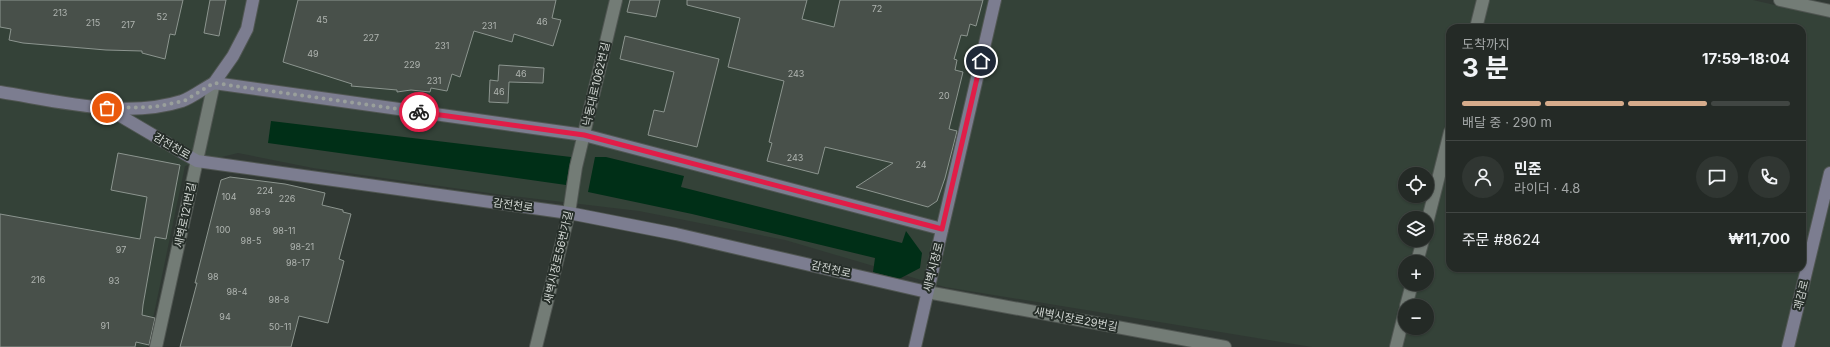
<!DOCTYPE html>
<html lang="ko">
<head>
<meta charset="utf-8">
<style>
  :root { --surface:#242a26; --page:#303632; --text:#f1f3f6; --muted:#a3a7a7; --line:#414643; --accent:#d6ab8b }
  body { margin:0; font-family:Inter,"Noto Sans KR",sans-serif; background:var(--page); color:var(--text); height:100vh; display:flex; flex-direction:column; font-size:15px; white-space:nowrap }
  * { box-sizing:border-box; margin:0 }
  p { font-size:13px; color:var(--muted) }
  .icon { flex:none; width:22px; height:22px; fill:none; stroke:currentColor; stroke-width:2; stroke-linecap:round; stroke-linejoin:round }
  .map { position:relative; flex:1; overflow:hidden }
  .panel { position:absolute; left:1446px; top:24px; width:360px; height:248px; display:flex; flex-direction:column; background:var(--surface); border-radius:12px; box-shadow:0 1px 3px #0004,0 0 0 1px var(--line) }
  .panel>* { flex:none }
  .fabs { position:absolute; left:1398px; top:167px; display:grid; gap:8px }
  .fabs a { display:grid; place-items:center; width:36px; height:36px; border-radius:50%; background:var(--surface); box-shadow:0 1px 3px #0004,0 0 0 1px var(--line); font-size:20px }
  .pin { position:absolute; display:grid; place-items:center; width:34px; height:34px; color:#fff; margin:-17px; border:2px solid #fff; border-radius:50%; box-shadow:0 1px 4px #0007 }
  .courier { position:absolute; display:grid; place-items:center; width:40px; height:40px; margin:-20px; border:3px solid #e11d48; border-radius:50%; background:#fff; color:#222; box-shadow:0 1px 5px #0007 }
  .head em { font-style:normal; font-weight:700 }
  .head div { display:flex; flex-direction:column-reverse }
  .head { display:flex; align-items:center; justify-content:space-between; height:68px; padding:0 16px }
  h1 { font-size:26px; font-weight:700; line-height:30px }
  .bar { display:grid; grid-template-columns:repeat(4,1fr); gap:6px 4px; align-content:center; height:48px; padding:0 16px }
  .bar i { height:5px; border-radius:3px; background:var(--line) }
  .bar .on { background:var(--accent) }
  .bar p { grid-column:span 4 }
  .line { display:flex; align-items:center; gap:10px; padding:0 16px; border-top:1px solid var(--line) }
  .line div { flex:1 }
  .round { display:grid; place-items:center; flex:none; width:42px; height:42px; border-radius:21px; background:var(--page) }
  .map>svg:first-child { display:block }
  .built { fill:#344238; fill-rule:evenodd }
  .water { fill:#002f17 }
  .building { fill:#48504a; stroke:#8c958f }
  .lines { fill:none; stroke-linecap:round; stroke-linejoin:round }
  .street-casing { stroke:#505652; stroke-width:14 }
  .secondary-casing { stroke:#505652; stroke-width:14 }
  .street { stroke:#737c76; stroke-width:12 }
  .secondary { stroke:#7c7d90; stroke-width:12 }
  .done { stroke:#999f9b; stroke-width:4; stroke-dasharray:0 7.2 }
  .route { stroke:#e11d48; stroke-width:5 }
  .labels { text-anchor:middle; stroke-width:4; stroke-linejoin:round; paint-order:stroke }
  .number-label { font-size:9px; fill:#b0b5b1 }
  .street-label { font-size:11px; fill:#d2d7d3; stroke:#262e29 }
</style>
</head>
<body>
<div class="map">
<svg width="1830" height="347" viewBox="0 0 1830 347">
  <rect width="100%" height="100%" fill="#303833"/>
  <path class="built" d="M 0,0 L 1753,0 L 1830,18 L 1830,347 L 1312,347 L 945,287 L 785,240 L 639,211 L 496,194 L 313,168 L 238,153 L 185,166 L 147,347 L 0,347 ZM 1450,28 L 1802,28 L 1802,268 L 1450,268 ZM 1405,174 L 1427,174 L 1427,196 L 1405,196 ZM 1405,218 L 1427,218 L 1427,240 L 1405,240 ZM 1405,262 L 1427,262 L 1427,284 L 1405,284 ZM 1405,306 L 1427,306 L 1427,328 L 1405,328 Z"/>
  <g class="water">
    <polygon points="271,121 571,157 566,185 268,143"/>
    <polygon points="595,157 606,157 684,176 681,187 902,243 906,231 922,253 920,268 899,279 873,272 875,258 692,214 588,192"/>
  </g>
  <g class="building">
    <polygon points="0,0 183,0 175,35 170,34 165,59 142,53 142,51 106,50 23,43 9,40 11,29 0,27"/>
    <polygon points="210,0 226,0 219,36 204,33"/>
    <polygon points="298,0 556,0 552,18 561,20 553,46 514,34 512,42 474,31 460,77 452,74 447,91 431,88 430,92 411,90 397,92 397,90 351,86 352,84 283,62"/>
    <polygon points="630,0 660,0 656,17 627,12"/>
    <polygon points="687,0 807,0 802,19 834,27 840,0 983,0 976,26 970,24 967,36 961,35 954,59 957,60 955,70 963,72 949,129 957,131 945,178 937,201 928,207 856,187 893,163 825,147 818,174 767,161 772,143 769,142 784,81 728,67 740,18 687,5"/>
    <polygon points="625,36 719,59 697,147 648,135 654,110 664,112 674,72 620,59"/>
    <polygon points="499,65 544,68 543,83 509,82 508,103 489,102 490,80 498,81"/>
    <polygon points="118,153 180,165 166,239 155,237 143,305 142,315 155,318 149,345 136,342 135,347 0,347 0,214 140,239 147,197 111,190"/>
    <polygon points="230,177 285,184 325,193 322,205 343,210 343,212 351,214 339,259 344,261 328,323 299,316 291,347 180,347 197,283 195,283 221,180"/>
  </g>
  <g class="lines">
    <defs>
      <g id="street">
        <polyline points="1780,0 1830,11"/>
        <polyline points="1476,28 1483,0"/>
        <polyline points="1427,223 1450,132"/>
        <polyline points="1417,262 1423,240"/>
        <polyline points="927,292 1225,347"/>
        <polyline points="1406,306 1412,284"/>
        <polyline points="156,347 214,83"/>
        <polyline points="536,347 569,213 576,167 616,0"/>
        <polyline points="1396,347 1405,311"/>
      </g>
      <g id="secondary">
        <polyline points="214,83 233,56 247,29 253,0"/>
        <path d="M 0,92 C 57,101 126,119 182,101 C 193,97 204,88 214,83 L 584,135 L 942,229"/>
        <polyline points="107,108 197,161 569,213 676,234 927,292"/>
        <polyline points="915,347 995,0"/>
        <polyline points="1788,347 1830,173"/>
      </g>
    </defs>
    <use href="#street" class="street-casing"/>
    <use href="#secondary" class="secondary-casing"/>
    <use href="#street" class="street"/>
    <use href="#secondary" class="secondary"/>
  </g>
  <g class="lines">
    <polyline class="done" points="107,108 154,107 184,101 214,83 419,112"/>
    <polyline class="route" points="419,112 584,135 942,229 981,61"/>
  </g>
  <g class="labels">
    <g class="number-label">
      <text x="877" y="12">72</text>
      <text x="60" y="16">213</text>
      <text x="162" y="20">52</text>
      <text x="322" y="23">45</text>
      <text x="542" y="25">46</text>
      <text x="93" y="26">215</text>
      <text x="128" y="28">217</text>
      <text x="489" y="29">231</text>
      <text x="371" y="41">227</text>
      <text x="442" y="49">231</text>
      <text x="313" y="57">49</text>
      <text x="412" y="68">229</text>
      <text x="521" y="77">46</text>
      <text x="796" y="77">243</text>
      <text x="434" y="84">231</text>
      <text x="499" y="95">46</text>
      <text x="944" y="99">20</text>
      <text x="795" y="161">243</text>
      <text x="921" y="168">24</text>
      <text x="265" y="194">224</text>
      <text x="229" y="200">104</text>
      <text x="287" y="202">226</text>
      <text x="260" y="215">98-9</text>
      <text x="223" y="233">100</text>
      <text x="284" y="234">98-11</text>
      <text x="251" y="244">98-5</text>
      <text x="302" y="250">98-21</text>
      <text x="121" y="253">97</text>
      <text x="298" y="266">98-17</text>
      <text x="213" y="280">98</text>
      <text x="38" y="283">216</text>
      <text x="114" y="284">93</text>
      <text x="237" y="295">98-4</text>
      <text x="279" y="303">98-8</text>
      <text x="225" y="320">94</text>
      <text x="105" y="329">91</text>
      <text x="280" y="330">50-11</text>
    </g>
    <g class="street-label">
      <text transform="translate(596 84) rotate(-77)" y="4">낙동대로1062번길</text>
      <text transform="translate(172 146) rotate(30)" y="4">감전천로</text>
      <text transform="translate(513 205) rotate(8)" y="4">감전천로</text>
      <text transform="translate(185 215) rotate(-78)" y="4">새벽로121번길</text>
      <text transform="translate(558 257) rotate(-77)" y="4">새벽시장로56번가길</text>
      <text transform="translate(933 267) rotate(-76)" y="4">새벽시장로</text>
      <text transform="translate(831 269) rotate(13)" y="4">감전천로</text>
      <text transform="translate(1801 295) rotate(-76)" y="4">괘감로</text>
      <text transform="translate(1076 319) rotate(11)" y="4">새벽시장로29번길</text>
    </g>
  </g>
</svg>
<div class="fabs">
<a><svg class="icon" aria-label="locate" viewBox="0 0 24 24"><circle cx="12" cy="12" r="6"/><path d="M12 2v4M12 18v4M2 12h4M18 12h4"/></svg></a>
<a><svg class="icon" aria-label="layers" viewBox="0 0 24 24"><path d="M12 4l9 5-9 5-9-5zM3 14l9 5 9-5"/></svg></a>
<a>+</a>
<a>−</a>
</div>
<div class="pin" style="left:107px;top:108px;background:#ea580c"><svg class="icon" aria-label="bag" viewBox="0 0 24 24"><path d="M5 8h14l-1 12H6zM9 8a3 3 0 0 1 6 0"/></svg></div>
<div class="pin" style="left:981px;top:61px;background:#1f2937"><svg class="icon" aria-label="home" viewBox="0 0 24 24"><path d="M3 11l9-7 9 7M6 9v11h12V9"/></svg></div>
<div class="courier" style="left:419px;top:112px"><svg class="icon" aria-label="bike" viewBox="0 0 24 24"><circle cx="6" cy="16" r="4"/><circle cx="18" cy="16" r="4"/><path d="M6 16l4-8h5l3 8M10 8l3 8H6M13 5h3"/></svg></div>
<section class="panel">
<div class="head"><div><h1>3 분</h1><p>도착까지</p></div><em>17:59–18:04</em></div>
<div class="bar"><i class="on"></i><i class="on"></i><i class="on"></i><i></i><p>배달 중 · 290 m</p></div>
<div class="line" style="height:72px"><a class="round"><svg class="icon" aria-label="person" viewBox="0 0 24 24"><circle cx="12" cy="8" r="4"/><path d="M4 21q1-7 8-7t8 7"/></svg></a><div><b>민준</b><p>라이더 · 4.8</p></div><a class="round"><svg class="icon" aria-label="chat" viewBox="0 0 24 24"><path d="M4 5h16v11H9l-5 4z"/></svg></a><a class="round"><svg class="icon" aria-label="phone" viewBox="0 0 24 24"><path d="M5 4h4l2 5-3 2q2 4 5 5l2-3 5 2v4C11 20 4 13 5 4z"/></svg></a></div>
<div class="line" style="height:52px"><div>주문 #8624</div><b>₩11,700</b></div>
</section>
</div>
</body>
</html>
